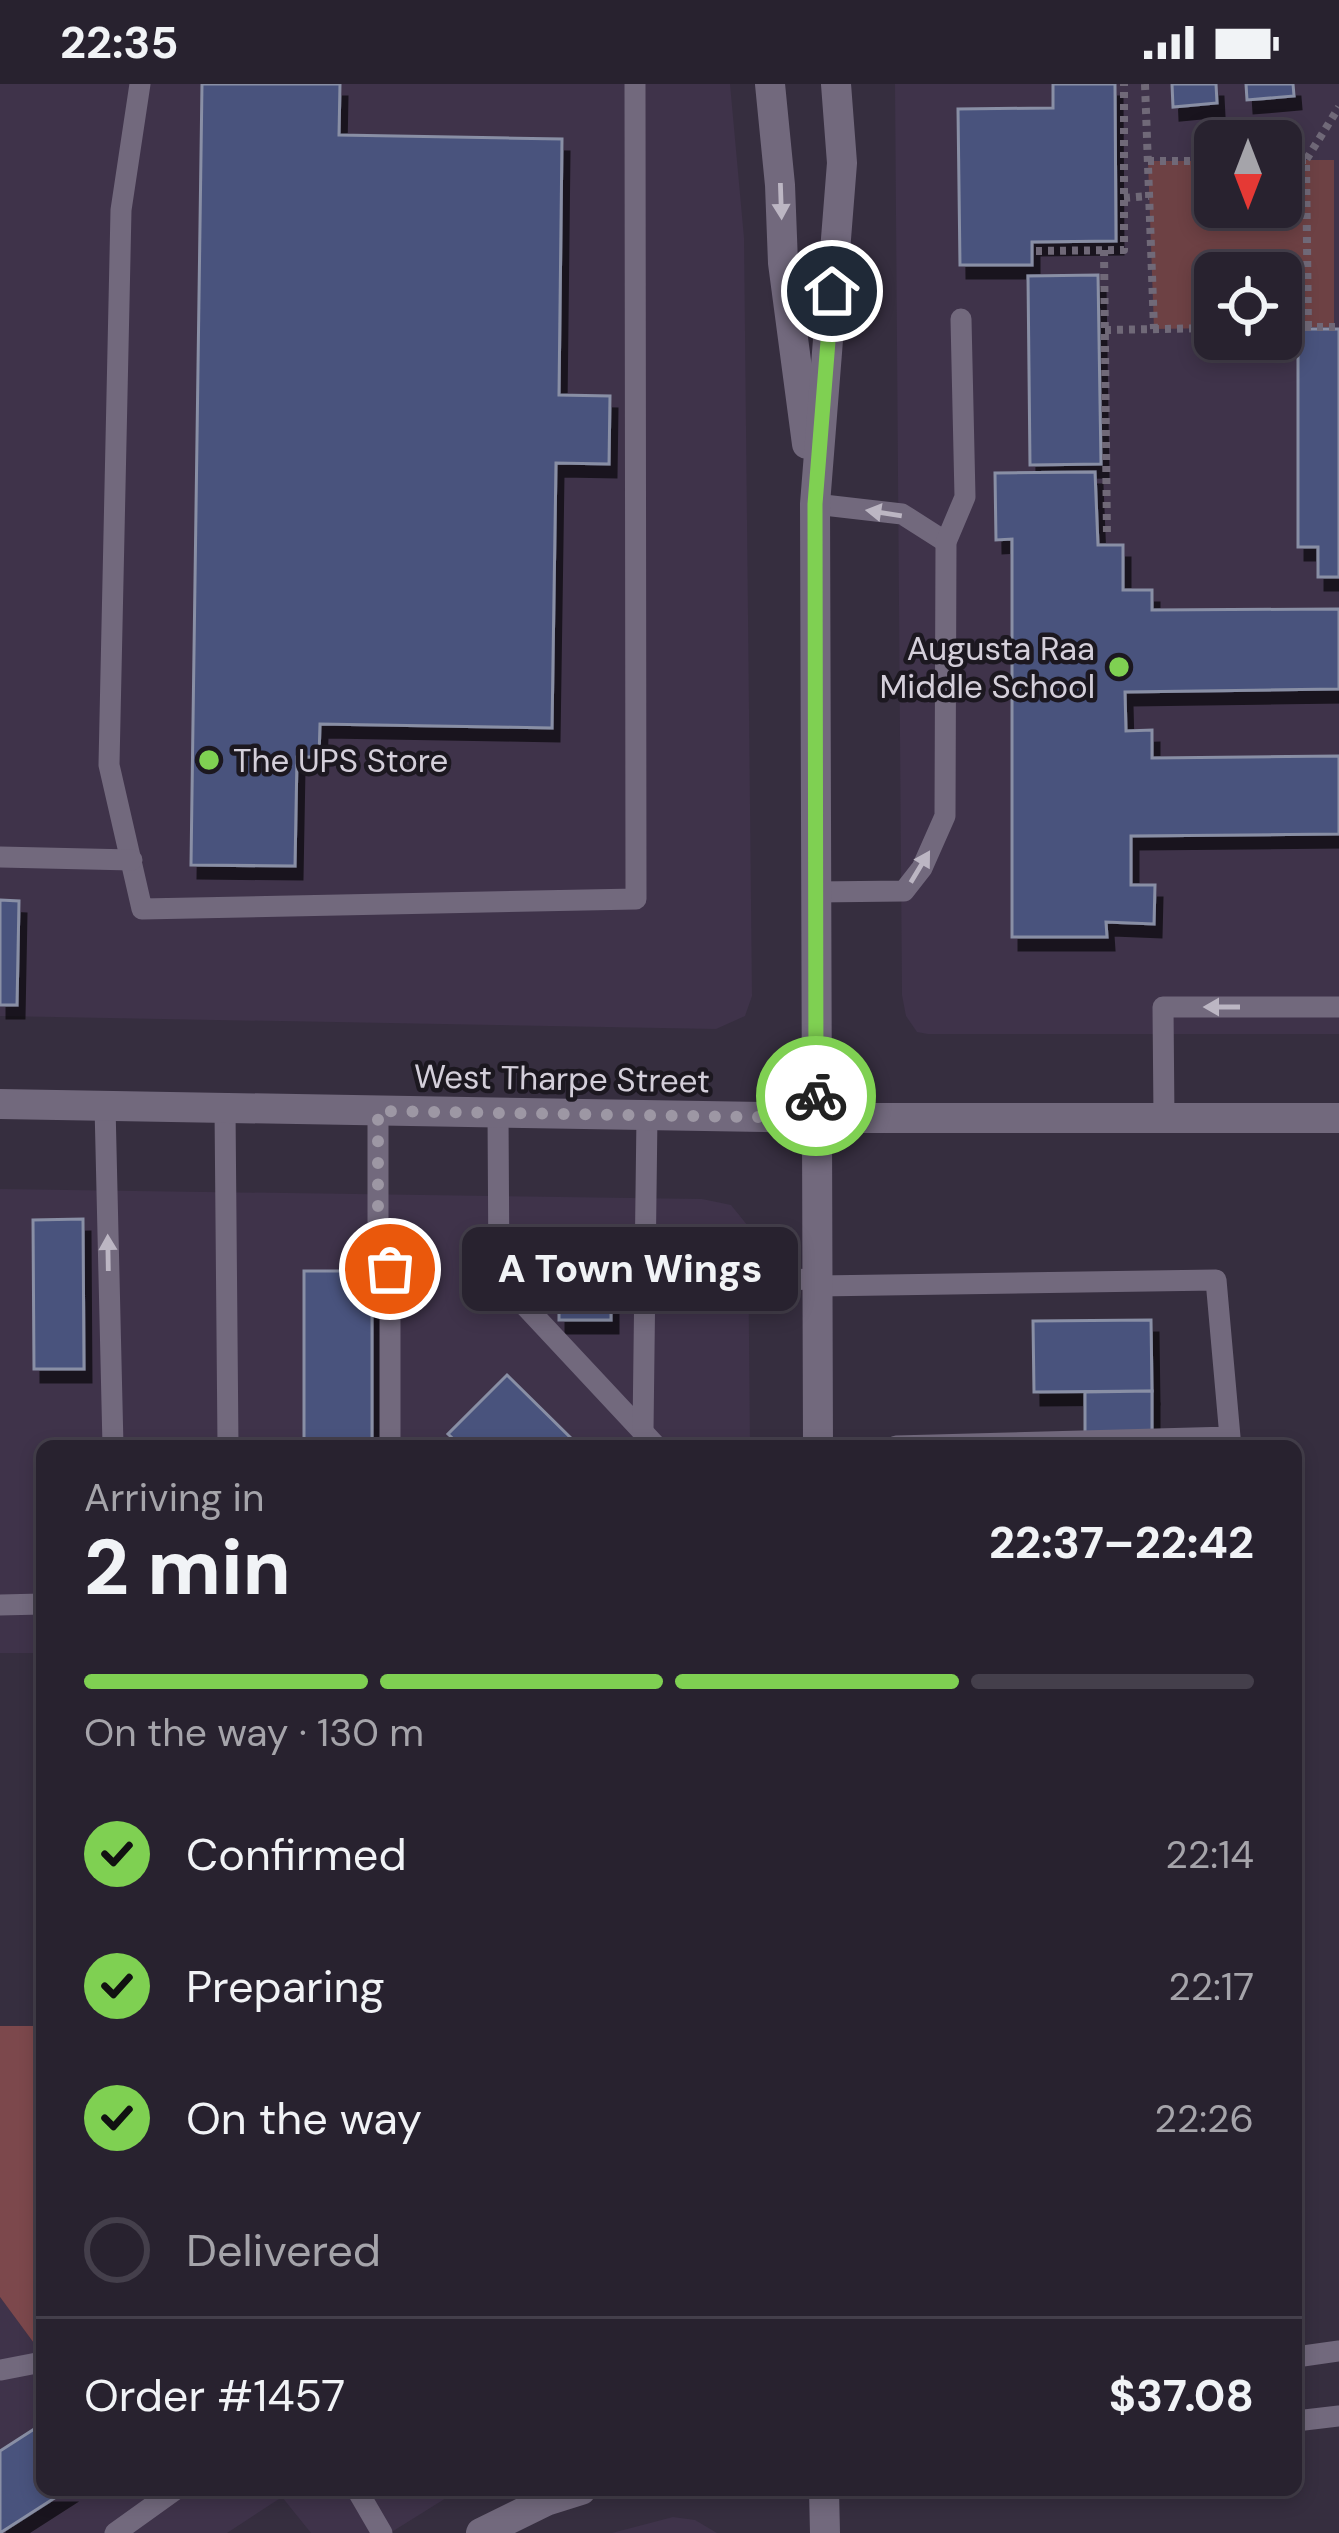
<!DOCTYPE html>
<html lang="en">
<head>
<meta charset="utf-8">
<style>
  :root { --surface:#28222f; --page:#302a37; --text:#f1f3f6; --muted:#a5a4aa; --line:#443f4b; --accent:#7fd052 }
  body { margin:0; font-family:"DM Sans",sans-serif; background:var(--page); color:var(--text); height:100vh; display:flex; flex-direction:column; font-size:45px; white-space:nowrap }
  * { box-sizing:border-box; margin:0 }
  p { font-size:39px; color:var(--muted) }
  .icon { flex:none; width:66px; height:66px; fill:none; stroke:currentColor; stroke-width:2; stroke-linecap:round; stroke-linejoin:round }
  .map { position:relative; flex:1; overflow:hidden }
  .panel { position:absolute; left:36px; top:1356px; width:1266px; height:1056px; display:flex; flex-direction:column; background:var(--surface); border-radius:18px; box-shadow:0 6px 18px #0003,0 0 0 3px var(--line) }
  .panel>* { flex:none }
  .needle { width:78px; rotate:180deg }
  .controls { position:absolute; left:1194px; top:36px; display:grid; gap:24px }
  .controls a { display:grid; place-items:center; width:108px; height:108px; border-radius:18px; background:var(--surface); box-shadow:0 6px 18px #0003,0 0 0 3px var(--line); font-size:60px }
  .pin { position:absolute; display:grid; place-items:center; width:102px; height:102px; color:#fff; margin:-51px; border:6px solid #fff; border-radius:50%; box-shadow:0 3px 12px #0007 }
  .courier { position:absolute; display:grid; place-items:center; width:120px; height:120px; margin:-60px; border:9px solid #7fd052; border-radius:50%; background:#fff; color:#222; box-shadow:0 3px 15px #0007 }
  .bubble { position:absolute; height:84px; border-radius:18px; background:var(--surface); box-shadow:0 6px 18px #0003,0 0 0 3px var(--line); font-size:39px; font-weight:800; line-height:84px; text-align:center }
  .head em { font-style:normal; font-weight:800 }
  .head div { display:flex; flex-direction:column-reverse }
  .head { display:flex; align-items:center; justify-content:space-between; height:204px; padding:0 48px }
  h1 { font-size:78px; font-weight:800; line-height:90px }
  .bar { display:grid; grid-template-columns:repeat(4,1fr); gap:18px 12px; align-content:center; height:144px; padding:0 48px }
  .bar i { height:15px; border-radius:9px; background:var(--line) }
  .bar .current { background:var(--accent) }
  .bar p { grid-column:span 4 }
  .line { display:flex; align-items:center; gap:30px; padding:0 48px; border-top:3px solid var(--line) }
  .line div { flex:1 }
  ol { padding:0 48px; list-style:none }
  li { display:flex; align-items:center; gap:36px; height:132px }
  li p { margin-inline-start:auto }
  li .icon { padding:12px; border-radius:50%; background:var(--accent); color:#111; stroke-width:4 }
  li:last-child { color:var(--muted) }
  li i { width:66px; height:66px; border:6px solid var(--line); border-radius:50% }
  .status { display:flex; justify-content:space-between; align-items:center; height:84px; padding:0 60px; background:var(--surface); direction:ltr }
  .status svg { height:33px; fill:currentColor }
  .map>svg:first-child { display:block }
  .built { fill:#3f334a; fill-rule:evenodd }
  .green { fill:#6d4144 }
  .forest { fill:#7c484c }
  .building { fill:#49537d; stroke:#898fa5; stroke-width:3; filter:url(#shadow) }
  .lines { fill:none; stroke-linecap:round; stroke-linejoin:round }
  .path { stroke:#706978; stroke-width:8; stroke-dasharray:6 6; stroke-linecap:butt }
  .lane { stroke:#72697d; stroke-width:21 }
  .street { stroke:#72697d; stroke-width:30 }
  .secondary { stroke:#72697d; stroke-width:30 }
  .oneway { fill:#bcb6c3 }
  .done { stroke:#9d97a4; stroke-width:12; stroke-dasharray:0 21.6 }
  .route { stroke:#7fd052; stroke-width:15 }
  .poi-dot { fill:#7fd052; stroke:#1c1820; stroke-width:4.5 }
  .labels { text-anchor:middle; stroke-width:9; stroke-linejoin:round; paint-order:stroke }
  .poi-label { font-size:33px; fill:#d4cfda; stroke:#1c1820; text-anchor:end }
  .street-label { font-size:33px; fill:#d4cfda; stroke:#1c1820 }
</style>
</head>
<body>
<div class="status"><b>22:35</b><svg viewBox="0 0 49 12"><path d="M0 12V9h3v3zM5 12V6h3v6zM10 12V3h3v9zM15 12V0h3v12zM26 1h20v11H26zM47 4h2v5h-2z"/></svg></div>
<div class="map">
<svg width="1339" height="2449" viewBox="0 0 1339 2449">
  <defs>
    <filter id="shadow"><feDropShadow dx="7" dy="13" stdDeviation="0" flood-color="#0009"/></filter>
  </defs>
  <rect width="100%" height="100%" fill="#362e3f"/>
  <g class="built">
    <polygon points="0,0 730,0 744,154 752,912 745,932 716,945 0,932"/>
    <path d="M 895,0 L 1339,0 L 1339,950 L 928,950 L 917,948 L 906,932 L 902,911 ZM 1215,57 L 1281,57 L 1281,123 L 1215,123 ZM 1215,189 L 1281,189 L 1281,255 L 1215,255 Z"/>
    <polygon points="0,1105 702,1115 731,1121 748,1142 750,1362 42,1362 42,1569 0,1569"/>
    <polygon points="0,2213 42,2270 42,2406 459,2406 390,2449 311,2449 282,2413 227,2449 0,2449"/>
    <polygon points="673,2433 695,2436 717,2449 612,2449"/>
  </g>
  <polygon class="green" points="1281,76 1334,76 1334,243 1281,243 1281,189 1215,189 1215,244 1154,245 1148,77 1215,77 1215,123 1281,123"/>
  <polygon class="forest" points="0,1942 42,1942 42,2270 0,2213"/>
  <g class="building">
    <polygon points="202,0 340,0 339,51 562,55 559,311 610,312 609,380 556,379 552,644 320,640 319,673 297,673 295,782 191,781"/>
    <polygon points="1053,0 1115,0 1116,157 1032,158 1032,181 960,181 958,25 1053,24"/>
    <polygon points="1172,0 1216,0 1217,19 1173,23"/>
    <polygon points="1246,0 1293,0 1294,12 1247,16"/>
    <polygon points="1098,191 1101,380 1030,381 1028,192"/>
    <polygon points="1298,245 1339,245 1339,493 1318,493 1318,463 1298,463"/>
    <polygon points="1095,388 1098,461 1123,461 1123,506 1152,506 1152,526 1339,525 1339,605 1125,608 1126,647 1152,646 1152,674 1339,672 1339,750 1131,752 1131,801 1155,801 1154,840 1106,838 1107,853 1012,853 1012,455 996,456 995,389"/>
    <polygon points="0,816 19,817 17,921 0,921"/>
    <polygon points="83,1135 84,1285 34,1285 33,1136"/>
    <rect x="559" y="1165" width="52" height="71"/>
    <rect x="304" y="1187" width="68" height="175"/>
    <polygon points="1151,1236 1152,1307 1034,1308 1033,1237"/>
    <polygon points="507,1291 579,1362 461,1362 448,1350"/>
    <polygon points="1152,1307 1152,1362 1085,1362 1085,1308"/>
    <polygon points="42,2340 42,2406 67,2406 0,2449 0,2367"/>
  </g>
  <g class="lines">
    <g class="path">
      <polyline points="1145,0 1154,245"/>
      <polyline points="1281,76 1306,76"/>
      <polyline points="1148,77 1215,77"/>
      <polyline points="1124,114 1149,112"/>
      <polyline points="1104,166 1107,454"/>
      <polyline points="1036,167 1124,166 1124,0"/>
      <polyline points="1281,243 1339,243"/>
      <polyline points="1308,243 1306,76 1339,23"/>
      <polyline points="1105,246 1215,244"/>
    </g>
    <g class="lane">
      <polyline points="140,0 121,126 109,681 142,825 636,815 635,0"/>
      <polyline points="815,420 902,430 946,458"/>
      <polyline points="0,773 132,776"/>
      <polyline points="816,808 904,807 922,784 945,732 946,458 965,413 961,235"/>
      <polyline points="105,1022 113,1362"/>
      <polyline points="225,1024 228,1362"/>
      <polyline points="378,1027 378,1148 390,1185 390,1362"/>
      <polyline points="498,1029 499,1194 656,1362"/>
      <polyline points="1164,1034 1163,923 1339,923"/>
      <polyline points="645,1199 818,1195"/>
      <polyline points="818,1202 1216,1196 1230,1353 896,1362"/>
      <polyline points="643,1347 647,1031"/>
      <polyline points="0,1521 42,1520"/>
      <polyline points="1296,2273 1339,2267"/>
      <polyline points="1,2286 42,2278"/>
      <polyline points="1296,2337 1339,2332"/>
      <polyline points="357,2406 382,2449"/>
      <polyline points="115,2449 175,2406"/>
    </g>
    <polyline class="street" points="481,2449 546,2417 581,2406"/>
    <g class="secondary">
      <polyline points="770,0 780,101 783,179 807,360"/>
      <polyline points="0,1020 816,1034 1339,1034"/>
      <polyline points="818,1362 815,420 842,79 836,0"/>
      <polyline points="824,2406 825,2449"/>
    </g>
  </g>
  <defs><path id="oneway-solid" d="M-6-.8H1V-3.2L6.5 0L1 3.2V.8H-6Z" transform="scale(3)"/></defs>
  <g class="oneway">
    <use href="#oneway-solid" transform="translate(781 117) rotate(88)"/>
    <use href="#oneway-solid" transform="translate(884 429) rotate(-171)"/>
    <use href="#oneway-solid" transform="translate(920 783) rotate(-59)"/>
    <use href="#oneway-solid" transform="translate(1222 923) rotate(180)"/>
    <use href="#oneway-solid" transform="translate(108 1169) rotate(-91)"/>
  </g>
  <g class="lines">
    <polyline class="done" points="390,1185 378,1148 378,1027 816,1034 816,1012"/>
    <polyline class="route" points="816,1012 815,420 832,207"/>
  </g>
  <g class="poi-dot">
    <circle cx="1119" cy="583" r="12"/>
    <circle cx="209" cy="676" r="12"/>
  </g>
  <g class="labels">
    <g class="poi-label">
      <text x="1095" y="576">Augusta Raa<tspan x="1095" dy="38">Middle School</tspan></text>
      <text x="233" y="688" text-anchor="start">The UPS Store</text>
    </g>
    <g class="street-label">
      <text transform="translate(562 994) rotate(1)" y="12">West Tharpe Street</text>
    </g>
  </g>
</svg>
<div class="controls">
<a><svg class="needle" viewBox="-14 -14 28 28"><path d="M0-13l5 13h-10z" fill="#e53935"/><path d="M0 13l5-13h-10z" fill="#a5a4aa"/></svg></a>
<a><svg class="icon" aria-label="locate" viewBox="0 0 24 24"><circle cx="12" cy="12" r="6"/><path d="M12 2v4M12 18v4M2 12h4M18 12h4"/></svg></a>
</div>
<div class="pin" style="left:390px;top:1185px;background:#ea580c"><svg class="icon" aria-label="bag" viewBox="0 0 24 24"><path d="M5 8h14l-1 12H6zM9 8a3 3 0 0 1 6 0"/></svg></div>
<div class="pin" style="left:832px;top:207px;background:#1f2937"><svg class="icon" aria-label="home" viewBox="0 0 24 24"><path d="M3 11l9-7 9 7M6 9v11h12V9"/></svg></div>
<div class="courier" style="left:816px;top:1012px"><svg class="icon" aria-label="bike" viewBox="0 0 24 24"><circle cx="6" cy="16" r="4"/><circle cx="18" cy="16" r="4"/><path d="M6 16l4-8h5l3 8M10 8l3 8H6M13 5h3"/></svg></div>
<div class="bubble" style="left:462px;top:1143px;width:336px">A Town Wings</div>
<section class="panel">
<div class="head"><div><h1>2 min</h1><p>Arriving in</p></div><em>22:37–22:42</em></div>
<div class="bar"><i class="current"></i><i class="current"></i><i class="current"></i><i></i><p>On the way · 130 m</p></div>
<ol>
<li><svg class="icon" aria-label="check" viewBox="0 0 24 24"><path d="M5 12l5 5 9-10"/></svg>Confirmed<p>22:14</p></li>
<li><svg class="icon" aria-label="check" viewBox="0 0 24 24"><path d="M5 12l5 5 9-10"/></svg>Preparing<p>22:17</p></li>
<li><svg class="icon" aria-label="check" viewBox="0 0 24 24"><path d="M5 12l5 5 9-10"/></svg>On the way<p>22:26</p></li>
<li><i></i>Delivered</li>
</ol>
<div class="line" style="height:156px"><div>Order #1457</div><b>$37.08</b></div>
</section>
</div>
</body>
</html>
